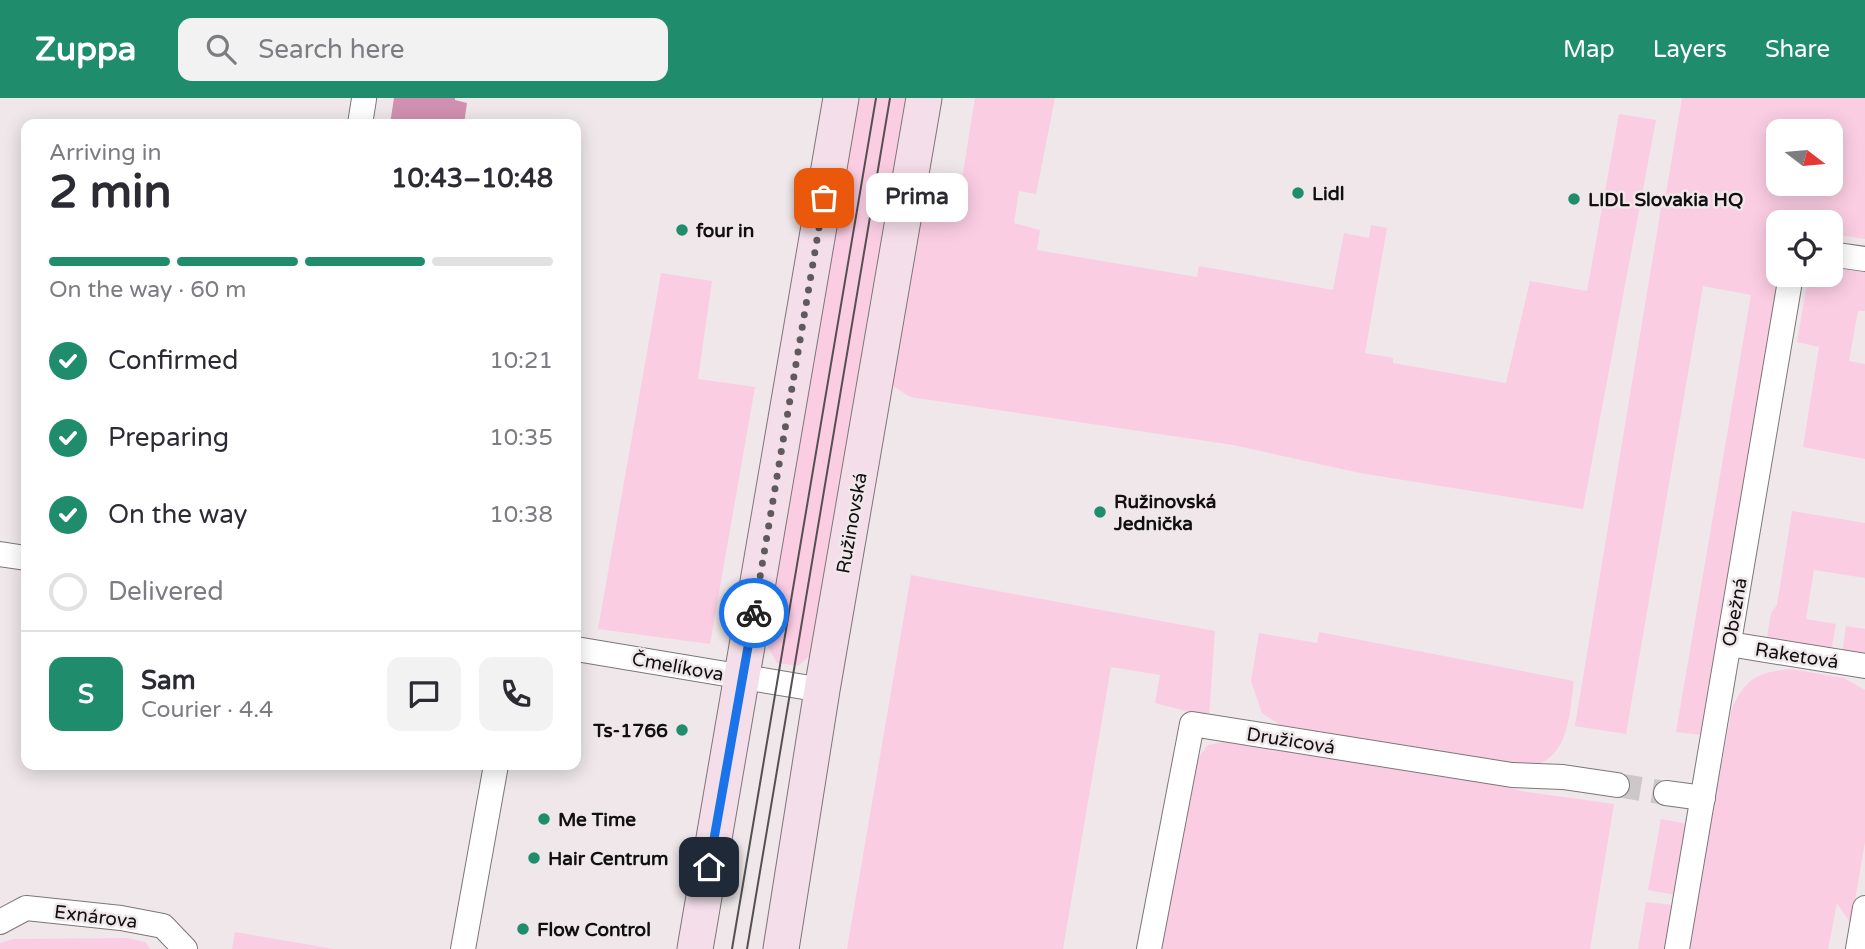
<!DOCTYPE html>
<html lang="en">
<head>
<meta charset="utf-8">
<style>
  :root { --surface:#fff; --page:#f2f2f3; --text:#2b2b33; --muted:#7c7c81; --line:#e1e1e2; --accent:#1f8d6c }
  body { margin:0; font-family:"Varela Round",sans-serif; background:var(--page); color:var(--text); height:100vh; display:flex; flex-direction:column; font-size:26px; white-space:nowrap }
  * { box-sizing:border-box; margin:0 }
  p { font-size:23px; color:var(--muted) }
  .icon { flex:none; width:38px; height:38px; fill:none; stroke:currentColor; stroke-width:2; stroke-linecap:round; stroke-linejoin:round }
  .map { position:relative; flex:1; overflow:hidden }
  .sheet { position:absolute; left:21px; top:21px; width:560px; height:651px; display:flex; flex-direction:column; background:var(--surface); border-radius:14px; box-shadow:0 4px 18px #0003 }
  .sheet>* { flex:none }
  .needle { width:46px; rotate:106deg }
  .fabs { position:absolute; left:1766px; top:21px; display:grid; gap:14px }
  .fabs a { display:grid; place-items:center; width:77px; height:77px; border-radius:14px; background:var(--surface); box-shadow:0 4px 18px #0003; font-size:35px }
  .pin { position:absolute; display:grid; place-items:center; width:60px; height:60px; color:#fff; margin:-30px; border-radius:14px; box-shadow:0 4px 10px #0006 }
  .courier { position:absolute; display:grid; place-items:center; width:70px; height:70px; margin:-35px; border:5px solid #1a73e8; border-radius:50%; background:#fff; color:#222; box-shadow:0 2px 9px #0007 }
  .bubble { position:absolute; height:49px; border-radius:14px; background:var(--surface); box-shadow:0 4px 18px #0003; font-size:23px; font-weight:800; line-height:49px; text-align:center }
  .summary em { font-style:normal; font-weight:800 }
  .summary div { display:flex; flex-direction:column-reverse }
  .summary { display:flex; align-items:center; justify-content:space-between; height:119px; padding:0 28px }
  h1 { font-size:46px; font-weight:800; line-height:52px }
  .bar { display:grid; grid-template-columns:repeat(4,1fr); gap:10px 7px; align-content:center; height:84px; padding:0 28px }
  .bar i { height:9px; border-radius:5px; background:var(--line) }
  .bar .active { background:var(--accent) }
  .bar p { grid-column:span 4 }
  .line { display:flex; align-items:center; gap:18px; padding:0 28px; border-top:2px solid var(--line) }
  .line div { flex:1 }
  .round { display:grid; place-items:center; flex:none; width:74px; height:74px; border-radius:14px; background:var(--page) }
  ol { padding:0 28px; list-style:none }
  li { display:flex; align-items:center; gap:21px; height:77px }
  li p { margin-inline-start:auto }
  li .icon { padding:7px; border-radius:50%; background:var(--accent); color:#fff; stroke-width:4 }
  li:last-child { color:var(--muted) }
  li i { width:38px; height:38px; border:4px solid var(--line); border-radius:50% }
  header { display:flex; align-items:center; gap:42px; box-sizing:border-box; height:98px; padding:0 35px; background:var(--accent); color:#fff }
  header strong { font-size:33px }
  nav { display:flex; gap:38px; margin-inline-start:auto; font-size:24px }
  .search { width:490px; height:63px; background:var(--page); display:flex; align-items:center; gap:18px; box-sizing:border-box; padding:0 24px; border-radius:14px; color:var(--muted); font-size:26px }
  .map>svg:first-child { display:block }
  .green { fill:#fbcde3; fill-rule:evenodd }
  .water { fill:#d190b1 }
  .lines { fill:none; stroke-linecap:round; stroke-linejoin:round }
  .street-tunnel { stroke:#cec7c9; stroke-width:24; stroke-dasharray:24 12; stroke-linecap:butt }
  .street-casing { stroke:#7d7679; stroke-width:26 }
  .secondary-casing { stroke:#7d7679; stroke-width:37 }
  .street { stroke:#fff; stroke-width:24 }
  .secondary { stroke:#f4dee9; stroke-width:35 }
  .tram { stroke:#555052; stroke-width:2 }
  .done { stroke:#5f5b5c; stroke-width:7; stroke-dasharray:0 12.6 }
  .route { stroke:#1a73e8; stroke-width:9 }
  .poi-dot { fill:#1f8d6c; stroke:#efe7ea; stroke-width:2.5 }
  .labels { text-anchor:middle; stroke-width:5; stroke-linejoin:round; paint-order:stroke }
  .poi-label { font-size:19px; font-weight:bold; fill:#120f10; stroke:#efe7ea; text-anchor:start }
  .street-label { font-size:19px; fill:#120f10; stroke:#efe7ea }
</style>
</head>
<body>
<header>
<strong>Zuppa</strong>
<div class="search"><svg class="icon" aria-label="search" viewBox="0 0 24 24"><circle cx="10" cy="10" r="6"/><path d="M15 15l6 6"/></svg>Search here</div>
<nav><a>Map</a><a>Layers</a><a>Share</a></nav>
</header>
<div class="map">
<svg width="1865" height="851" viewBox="0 0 1865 851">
  <rect width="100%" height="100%" fill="#efe7ea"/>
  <g class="green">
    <polygon points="857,0 909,0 815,553 798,568 777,565 764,542"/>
    <polygon points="975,0 1055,0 1036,96 1019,93 1014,125 1040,132 1037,152 1197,179 1199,168 1333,192 1344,135 1369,140 1371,127 1387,130 1365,255 1393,260 1393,265 1506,285 1530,183 1587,193 1619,16 1656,22 1583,411 1360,375 1233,347 910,299 890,286 921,106 957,112"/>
    <path d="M 1682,0 L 1865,0 L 1865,141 L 1831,136 L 1830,124 L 1778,124 L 1778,177 L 1783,177 L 1702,637 L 1676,634 L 1751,197 L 1703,188 L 1626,636 L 1575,628 L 1661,110 L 1664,107 ZM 1778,33 L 1830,33 L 1830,86 L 1778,86 Z"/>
    <polygon points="1849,166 1865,168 1865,213 1858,213 1849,263 1865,266 1865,361 1803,349 1819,249 1797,244 1808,180 1812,177 1830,177 1831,169"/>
    <polygon points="661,175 712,183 698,281 755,289 710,546 598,531"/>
    <polygon points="1792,413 1865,425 1865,480 1814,472 1806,521 1836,526 1831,554 1767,540 1771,515 1777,507"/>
    <polygon points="911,477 1215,533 1209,619 1155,605 1160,577 1111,569 1063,851 847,851"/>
    <polygon points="1846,528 1865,531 1865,560 1842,556"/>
    <path d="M 1319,534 L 1574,583 C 1570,610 1570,652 1541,665 C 1533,669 1522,669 1514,670 L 1289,633 L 1262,615 L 1251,583 L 1259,535 L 1317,545 Z"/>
    <path d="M 1791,571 L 1844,580 L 1865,592 L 1865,744 L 1851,826 L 1837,805 L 1828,851 L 1682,851 L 1708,739 L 1732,610 C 1746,580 1758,574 1791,571 Z"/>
    <polygon points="1243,640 1478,681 1521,693 1614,706 1590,851 1156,851 1187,675 1208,647"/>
    <polygon points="1661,721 1688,726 1675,797 1648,792"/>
    <polygon points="1646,804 1673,807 1666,851 1638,851"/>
    <polygon points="235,834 334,851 232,851"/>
    <polygon points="127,840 145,844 150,851 0,851 0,845 13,841"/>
  </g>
  <polygon class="water" points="394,0 455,0 455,2 467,5 464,26 390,26"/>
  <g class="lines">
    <polyline class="street-tunnel" points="1617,687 1666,695"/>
    <defs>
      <g id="street">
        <polyline points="360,26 364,1"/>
        <polyline points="1830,156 1865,161"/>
        <polyline points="0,456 26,460"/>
        <polyline points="1729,546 1865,568"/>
        <polyline points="576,551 822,592"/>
        <polyline points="1666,695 1703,700"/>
        <polyline points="0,824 26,810 121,820 163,828 185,851"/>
        <polyline points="463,851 496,667"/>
        <polyline points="1149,851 1192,626 1512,677 1563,679 1617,687"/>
        <polyline points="1677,851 1791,177"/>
        <polyline points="1858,851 1865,810"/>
      </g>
      <g id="secondary">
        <polyline points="695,851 841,0"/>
        <polyline points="781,851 822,592 924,0"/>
      </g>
    </defs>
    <use href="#street" class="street-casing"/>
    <use href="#secondary" class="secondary-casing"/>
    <use href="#street" class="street"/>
    <use href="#secondary" class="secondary"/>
    <g class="tram">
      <polyline points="732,851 876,0"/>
      <polyline points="747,851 890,0"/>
    </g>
  </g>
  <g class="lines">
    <polyline class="done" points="754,515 824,100"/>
    <polyline class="route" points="709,769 754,515"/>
  </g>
  <g class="poi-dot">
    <circle cx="1298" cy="95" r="7"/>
    <circle cx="1574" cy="101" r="7"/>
    <circle cx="682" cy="132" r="7"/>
    <circle cx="1100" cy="414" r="7"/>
    <circle cx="682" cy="632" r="7"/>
    <circle cx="544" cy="721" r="7"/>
    <circle cx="534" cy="760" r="7"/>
    <circle cx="523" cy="831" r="7"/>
  </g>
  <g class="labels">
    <g class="poi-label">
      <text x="1312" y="102">Lidl</text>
      <text x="1588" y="108">LIDL Slovakia HQ</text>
      <text x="696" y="139">four in</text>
      <text x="1114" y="410">Ružinovská<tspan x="1114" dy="22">Jednička</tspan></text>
      <text x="668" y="639" text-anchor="end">Ts-1766</text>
      <text x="558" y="728">Me Time</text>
      <text x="548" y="767">Hair Centrum</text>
      <text x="537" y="838">Flow Control</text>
    </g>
    <g class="street-label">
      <text transform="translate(851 425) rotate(-80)" y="7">Ružinovská</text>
      <text transform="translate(1734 514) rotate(-80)" y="7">Obežná</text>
      <text transform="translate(1797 557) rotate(9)" y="7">Raketová</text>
      <text transform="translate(678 568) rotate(10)" y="7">Čmelíkova</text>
      <text transform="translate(1291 642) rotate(9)" y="7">Družicová</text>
      <text transform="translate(96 818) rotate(7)" y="7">Exnárova</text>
    </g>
  </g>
</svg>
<div class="fabs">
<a><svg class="needle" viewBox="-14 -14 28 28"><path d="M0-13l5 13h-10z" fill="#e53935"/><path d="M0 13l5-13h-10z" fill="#7c7c81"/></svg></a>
<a><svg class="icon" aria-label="locate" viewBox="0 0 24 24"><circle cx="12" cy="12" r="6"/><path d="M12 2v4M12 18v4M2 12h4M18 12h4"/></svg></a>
</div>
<div class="pin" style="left:824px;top:100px;background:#ea580c"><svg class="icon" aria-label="bag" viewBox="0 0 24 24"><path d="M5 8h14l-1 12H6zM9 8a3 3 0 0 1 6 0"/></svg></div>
<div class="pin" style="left:709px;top:769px;background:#1f2937"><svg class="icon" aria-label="home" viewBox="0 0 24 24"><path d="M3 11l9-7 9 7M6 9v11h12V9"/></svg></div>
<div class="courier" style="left:754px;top:515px"><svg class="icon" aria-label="bike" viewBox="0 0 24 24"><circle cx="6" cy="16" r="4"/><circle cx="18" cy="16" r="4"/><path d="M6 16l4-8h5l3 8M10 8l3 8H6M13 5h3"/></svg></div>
<div class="bubble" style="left:866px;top:75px;width:102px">Prima</div>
<section class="sheet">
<div class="summary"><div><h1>2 min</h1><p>Arriving in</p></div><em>10:43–10:48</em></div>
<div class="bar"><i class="active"></i><i class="active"></i><i class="active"></i><i></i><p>On the way · 60 m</p></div>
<ol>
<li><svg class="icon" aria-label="check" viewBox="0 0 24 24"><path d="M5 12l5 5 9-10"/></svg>Confirmed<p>10:21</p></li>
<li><svg class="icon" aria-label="check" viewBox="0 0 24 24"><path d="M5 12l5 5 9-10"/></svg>Preparing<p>10:35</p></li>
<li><svg class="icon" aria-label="check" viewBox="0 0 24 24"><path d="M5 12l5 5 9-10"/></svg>On the way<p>10:38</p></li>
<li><i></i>Delivered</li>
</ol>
<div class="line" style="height:126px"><b class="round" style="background:var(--accent);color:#fff">S</b><div><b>Sam</b><p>Courier · 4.4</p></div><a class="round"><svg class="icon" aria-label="chat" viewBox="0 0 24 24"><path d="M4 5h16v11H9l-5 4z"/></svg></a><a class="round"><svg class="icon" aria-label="phone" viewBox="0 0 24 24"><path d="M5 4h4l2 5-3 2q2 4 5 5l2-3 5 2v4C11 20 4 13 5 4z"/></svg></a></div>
</section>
</div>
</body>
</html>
